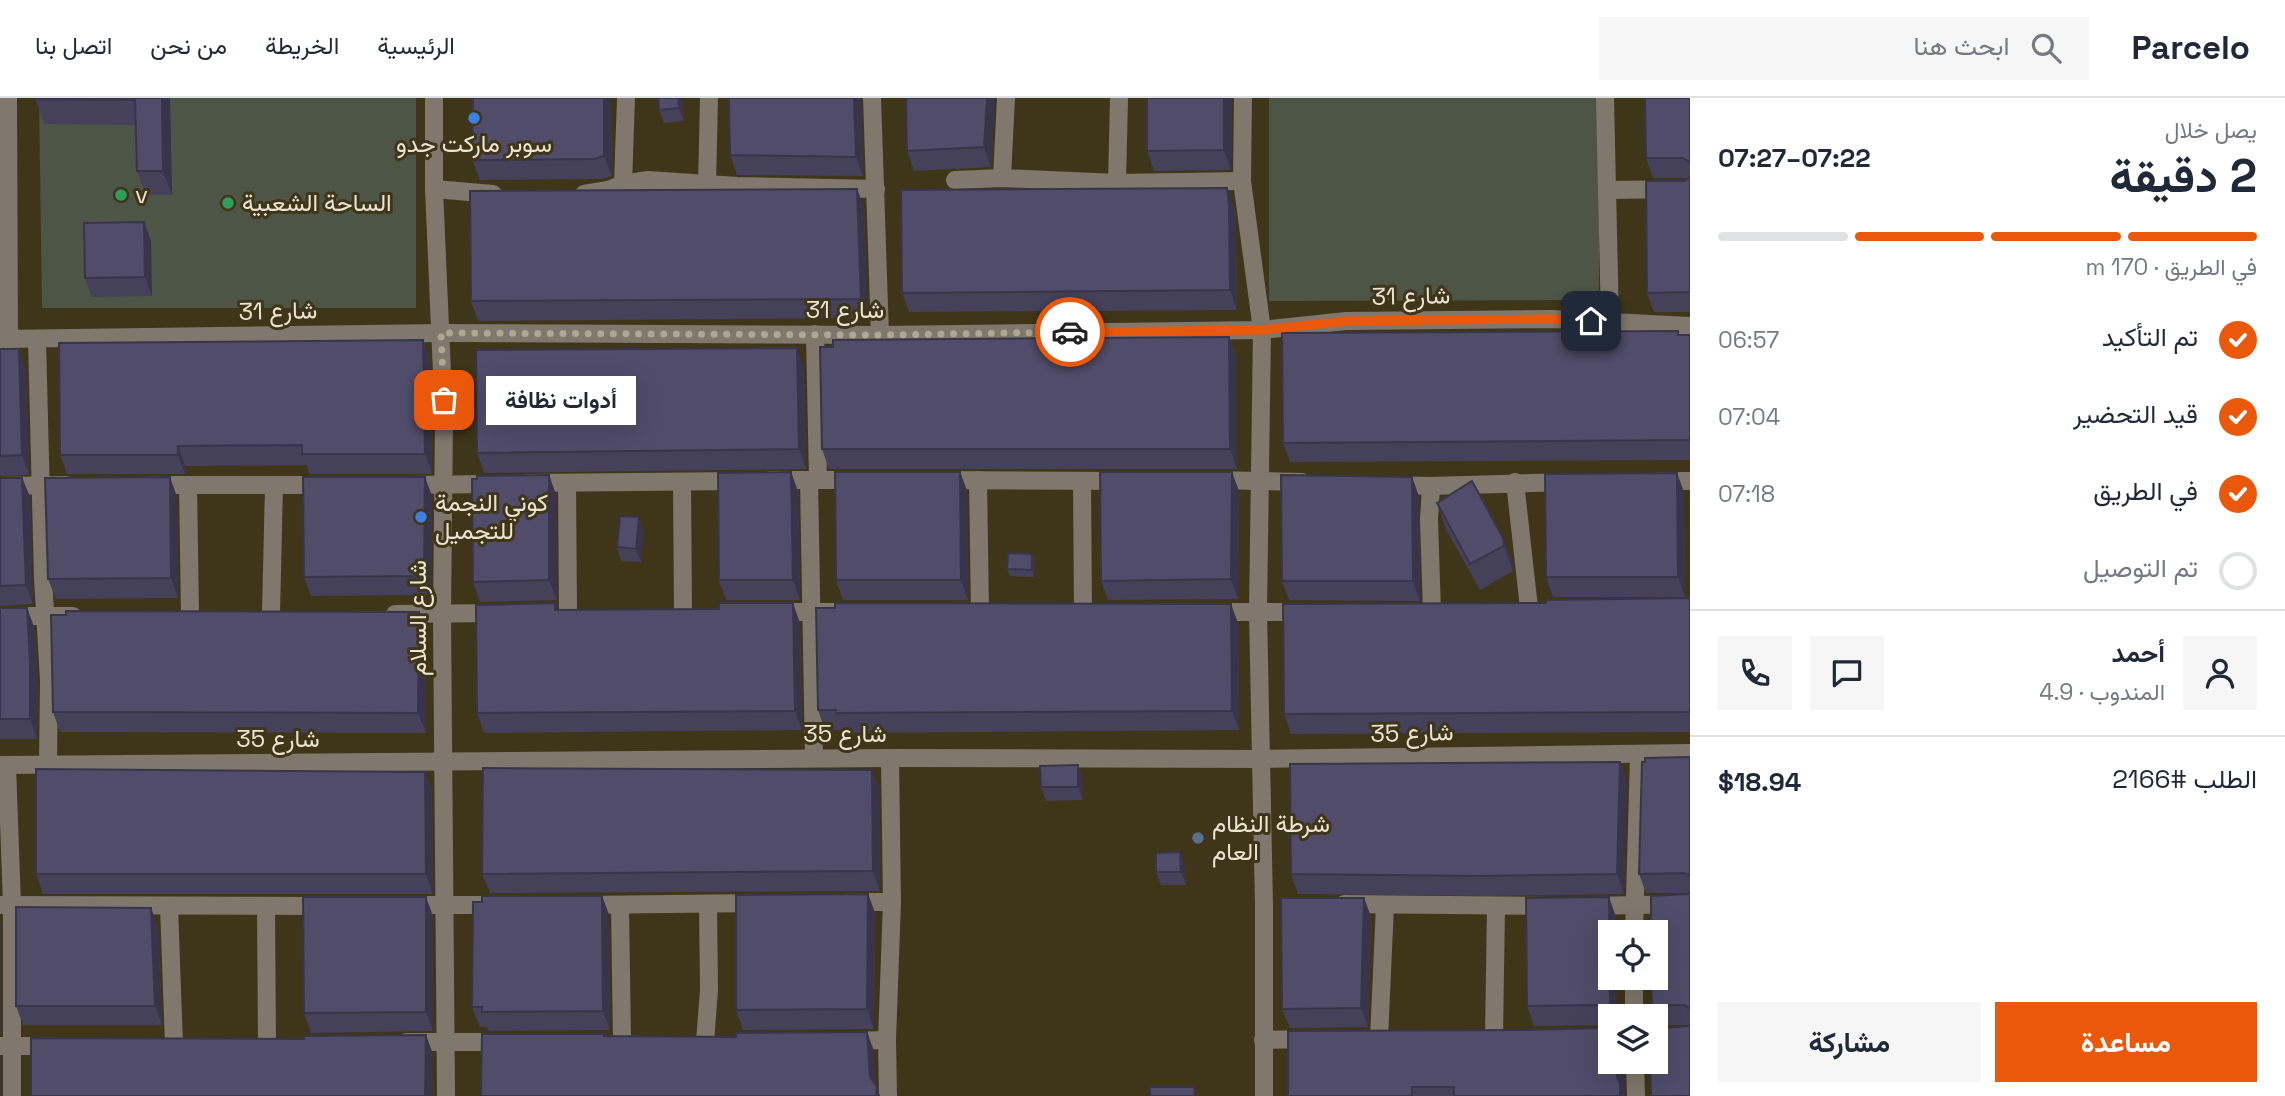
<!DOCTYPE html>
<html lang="ar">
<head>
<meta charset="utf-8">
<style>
  :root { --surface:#fff; --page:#f6f6f7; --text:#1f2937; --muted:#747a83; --line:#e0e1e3; --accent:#ea580c }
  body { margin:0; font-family:"Space Grotesk",Vazirmatn,sans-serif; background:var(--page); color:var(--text); direction:rtl; height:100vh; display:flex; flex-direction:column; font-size:26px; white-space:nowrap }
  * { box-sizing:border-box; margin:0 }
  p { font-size:23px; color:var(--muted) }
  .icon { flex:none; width:38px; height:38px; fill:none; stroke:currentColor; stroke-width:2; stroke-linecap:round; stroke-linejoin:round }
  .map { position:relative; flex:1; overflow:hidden; direction:ltr }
  .sheet { display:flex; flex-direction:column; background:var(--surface); width:595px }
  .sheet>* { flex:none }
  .tools { position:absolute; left:1598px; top:822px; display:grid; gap:14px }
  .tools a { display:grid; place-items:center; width:70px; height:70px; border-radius:0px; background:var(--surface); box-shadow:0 7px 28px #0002; font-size:35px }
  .pin { position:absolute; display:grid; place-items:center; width:60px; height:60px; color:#fff; margin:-30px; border-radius:14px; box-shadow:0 4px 10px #0006 }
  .courier { position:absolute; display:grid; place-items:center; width:70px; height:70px; margin:-35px; border:5px solid #ea580c; border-radius:50%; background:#fff; color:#222; box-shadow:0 2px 9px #0007 }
  .bubble { position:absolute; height:49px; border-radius:0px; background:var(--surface); box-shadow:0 7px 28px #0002; font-size:23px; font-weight:700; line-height:49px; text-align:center; direction:rtl }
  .headline em { font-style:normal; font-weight:700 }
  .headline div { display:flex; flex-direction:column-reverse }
  .headline { display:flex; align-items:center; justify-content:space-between; height:119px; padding:0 28px }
  h1 { font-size:46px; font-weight:700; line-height:52px }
  .bar { display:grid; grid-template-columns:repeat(4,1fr); gap:10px 7px; align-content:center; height:84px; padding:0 28px }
  .bar i { height:9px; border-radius:5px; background:var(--line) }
  .bar .on { background:var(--accent) }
  .bar p { grid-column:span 4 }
  .line { display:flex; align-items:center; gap:18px; padding:0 28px; border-top:2px solid var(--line) }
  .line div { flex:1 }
  .round { display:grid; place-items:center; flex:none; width:74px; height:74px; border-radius:0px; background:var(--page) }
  ol { padding:0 28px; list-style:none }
  li { display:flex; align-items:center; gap:21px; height:77px }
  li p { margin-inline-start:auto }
  li .icon { padding:7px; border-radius:50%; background:var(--accent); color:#fff; stroke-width:4 }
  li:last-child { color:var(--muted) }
  li i { width:38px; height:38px; border:4px solid var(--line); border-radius:50% }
  .button { display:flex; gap:14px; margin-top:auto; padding:14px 28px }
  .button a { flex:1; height:80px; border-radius:0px; background:var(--accent); color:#fff; font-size:28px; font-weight:700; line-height:80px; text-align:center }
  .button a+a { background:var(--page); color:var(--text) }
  header { display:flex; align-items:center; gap:42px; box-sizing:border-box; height:98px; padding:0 35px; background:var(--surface); border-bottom:2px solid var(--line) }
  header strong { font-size:33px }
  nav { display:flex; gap:38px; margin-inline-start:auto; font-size:24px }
  .search { width:490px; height:63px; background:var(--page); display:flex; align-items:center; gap:18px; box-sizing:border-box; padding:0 24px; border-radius:0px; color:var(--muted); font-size:26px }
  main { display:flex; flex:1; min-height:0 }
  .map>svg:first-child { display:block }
  .green { fill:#4d5646 }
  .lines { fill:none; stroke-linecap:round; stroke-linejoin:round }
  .minor { stroke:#80776d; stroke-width:18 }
  .wall { fill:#45415a }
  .shaded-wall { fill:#38354a }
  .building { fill:#504c69; stroke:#38354a; stroke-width:2 }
  .done { stroke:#aea792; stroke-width:7; stroke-dasharray:0 12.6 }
  .route { stroke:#ea580c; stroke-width:9 }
  .shop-dot { fill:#3f7fe0; stroke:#3f3518; stroke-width:2.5 }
  .leisure-dot { fill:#2e9e5b; stroke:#3f3518; stroke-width:2.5 }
  .service-dot { fill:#5c6f8a; stroke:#3f3518; stroke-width:2.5 }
  .labels { text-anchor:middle; stroke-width:6; stroke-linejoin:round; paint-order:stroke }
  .poi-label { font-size:24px; fill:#eae4d3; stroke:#3f3518; text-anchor:start }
  .street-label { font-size:24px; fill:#eae4d3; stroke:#3f3518 }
</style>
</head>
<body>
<header>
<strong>Parcelo</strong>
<div class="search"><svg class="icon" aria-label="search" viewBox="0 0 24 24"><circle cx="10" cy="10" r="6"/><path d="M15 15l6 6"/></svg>ابحث هنا</div>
<nav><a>الرئيسية</a><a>الخريطة</a><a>من نحن</a><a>اتصل بنا</a></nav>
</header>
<main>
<section class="sheet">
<div class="headline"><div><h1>2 دقيقة</h1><p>يصل خلال</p></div><em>07:22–07:27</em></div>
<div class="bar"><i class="on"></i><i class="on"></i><i class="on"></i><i></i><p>في الطريق · 170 m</p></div>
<ol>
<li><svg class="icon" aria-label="check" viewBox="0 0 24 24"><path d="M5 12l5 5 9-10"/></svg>تم التأكيد<p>06:57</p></li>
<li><svg class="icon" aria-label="check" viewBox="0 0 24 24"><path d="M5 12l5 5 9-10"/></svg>قيد التحضير<p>07:04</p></li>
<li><svg class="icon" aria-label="check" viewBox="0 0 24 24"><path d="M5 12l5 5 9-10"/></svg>في الطريق<p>07:18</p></li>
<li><i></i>تم التوصيل</li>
</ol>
<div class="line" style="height:126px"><a class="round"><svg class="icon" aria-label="person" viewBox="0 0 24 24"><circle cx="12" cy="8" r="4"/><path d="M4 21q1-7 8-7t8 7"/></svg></a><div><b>أحمد</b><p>المندوب · 4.9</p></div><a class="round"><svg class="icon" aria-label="chat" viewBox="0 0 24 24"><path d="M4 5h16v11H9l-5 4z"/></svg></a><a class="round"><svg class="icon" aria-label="phone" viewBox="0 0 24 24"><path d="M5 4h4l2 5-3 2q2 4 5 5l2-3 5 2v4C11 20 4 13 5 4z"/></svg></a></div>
<div class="line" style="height:91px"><div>الطلب #2166</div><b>$18.94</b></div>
<div class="button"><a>مساعدة</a><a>مشاركة</a></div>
</section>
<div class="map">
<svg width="1690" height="998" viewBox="0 0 1690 998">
  <rect width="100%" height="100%" fill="#3f3518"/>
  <g class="green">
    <polygon points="39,0 416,0 416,210 42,210"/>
    <polygon points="1269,0 1599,0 1599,202 1269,203"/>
  </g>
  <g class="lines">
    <g class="minor">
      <polyline points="8,0 9,241"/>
      <polyline points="434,0 434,91 444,321 442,516 446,998"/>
      <polyline points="872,0 880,237"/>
      <polyline points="1243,0 1242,83 1262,232 1258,514 1264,807 1264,998"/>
      <polyline points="1605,0 1610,224"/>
      <polyline points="1002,80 1006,0"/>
      <polyline points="955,82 1002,80 1117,85 1242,83"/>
      <polyline points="1117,85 1119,0"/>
      <polyline points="623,86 626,0"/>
      <polyline points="707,87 709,0"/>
      <polyline points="434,91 493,96"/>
      <polyline points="1607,92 1690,91"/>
      <polyline points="584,96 608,92 623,86 648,82 737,88 876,91"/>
      <polyline points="815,236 818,382"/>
      <polyline points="0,241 441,235 880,237 1262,232 1346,223 1553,221 1690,228"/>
      <polyline points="37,241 43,480 49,582 48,666"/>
      <polyline points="770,382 857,382"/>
      <polyline points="809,382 814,660"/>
      <polyline points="941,382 1123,383"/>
      <polyline points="978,382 980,513"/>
      <polyline points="1211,382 1302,384"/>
      <polyline points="1082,383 1083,512"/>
      <polyline points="1659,383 1690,383"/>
      <polyline points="682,384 683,513"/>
      <polyline points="1515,384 1529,510"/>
      <polyline points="528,385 742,383"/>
      <polyline points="567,385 568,513"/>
      <polyline points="150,387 325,387"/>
      <polyline points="188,387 190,516"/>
      <polyline points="406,387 493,386"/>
      <polyline points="1393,387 1431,388 1568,384"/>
      <polyline points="0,388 66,387"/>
      <polyline points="1431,388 1429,422 1432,514"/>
      <polyline points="773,514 840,514"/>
      <polyline points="1211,514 1305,514"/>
      <polyline points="271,516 274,387"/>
      <polyline points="395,516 500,515"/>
      <polyline points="0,518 73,518"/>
      <polyline points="0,667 890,660 1260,661 1690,655"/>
      <polyline points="7,667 12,807 12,998"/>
      <polyline points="847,804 892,804"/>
      <polyline points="1344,806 1551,808"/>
      <polyline points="0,807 325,808"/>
      <polyline points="406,807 497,807"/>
      <polyline points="581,807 759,805"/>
      <polyline points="620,807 622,943"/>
      <polyline points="169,808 174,947"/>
      <polyline points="266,808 267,947"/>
      <polyline points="1589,808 1690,806"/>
      <polyline points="1634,835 1639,657"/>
      <polyline points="1634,919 1634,880"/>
      <polyline points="1494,940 1496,809"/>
      <polyline points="1379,941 1385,807"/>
      <polyline points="1263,942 1312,941"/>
      <polyline points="847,943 887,942"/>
      <polyline points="406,944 504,944"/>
      <polyline points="705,944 709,892 708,806"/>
      <polyline points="0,948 52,948"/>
      <polyline points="1635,964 1636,998"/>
      <polyline points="888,998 887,942 892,804 890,660"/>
    </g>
  </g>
  <g class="wall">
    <polygon points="35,0 170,0 172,97 146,97 137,73 136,27 44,26"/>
    <polygon points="473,0 611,0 612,78 601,81 480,82 472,62"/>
    <polygon points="682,0 684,23 664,25 659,12"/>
    <polygon points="861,0 863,78 737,77 730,57"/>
    <polygon points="995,0 991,69 914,73 907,53"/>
    <polygon points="1147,0 1232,0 1231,72 1154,73 1147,53"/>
    <polygon points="1690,0 1690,214 1654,214 1647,195 1689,80 1653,80 1646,60"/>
    <polygon points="857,91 864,110 868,220 478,223 471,203"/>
    <polygon points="1234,109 1236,127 1237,212 909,214 902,195"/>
    <polygon points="144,124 151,143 152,198 92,199 85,180"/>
    <polygon points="1680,237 1690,237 1690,362 1290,364 1283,345"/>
    <polygon points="1229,239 1237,259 1237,371 829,371 822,351"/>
    <polygon points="423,242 430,262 432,376 310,376 306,367 185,368 185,376 67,376 60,357"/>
    <polygon points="0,251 26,271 29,377 0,378"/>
    <polygon points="804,269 806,371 484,375 477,355"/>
    <polygon points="791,374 798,394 800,502 726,502 719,482"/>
    <polygon points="960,374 967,393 968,502 843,502 836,482"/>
    <polygon points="549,377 556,397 557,502 480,504 473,484"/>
    <polygon points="1412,379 1419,399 1420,503 1289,502 1282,483"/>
    <polygon points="0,380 22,380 30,399 33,506 0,508"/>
    <polygon points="1239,393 1238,501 1108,502 1101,483"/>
    <polygon points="1684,394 1685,499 1553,499 1546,479"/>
    <polygon points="432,398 431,497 311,498 304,479"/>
    <polygon points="177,399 178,500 56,501 48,481"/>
    <polygon points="1437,405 1503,440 1513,465 1513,473 1480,492 1446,431"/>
    <polygon points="639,419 644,433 641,464 621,463 617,449"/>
    <polygon points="1032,456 1035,463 1034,479 1010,478 1007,471"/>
    <polygon points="1690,500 1690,634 1291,636 1284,616 1546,505"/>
    <polygon points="0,510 27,510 34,529 38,582 37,641 0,641"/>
    <polygon points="719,511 800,525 802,632 484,635 477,615 558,512"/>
    <polygon points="419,514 426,534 426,635 60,634 53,614"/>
    <polygon points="1238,525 1239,632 843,635 842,632 825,632 818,612"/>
    <polygon points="1690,659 1690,998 1688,928 1690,927 1659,927 1652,907 1688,796 1690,795 1646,795 1639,776 1645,664"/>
    <polygon points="1620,664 1627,683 1624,796 1488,798 1298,796 1291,776"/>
    <polygon points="1078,667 1082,680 1083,702 1046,703 1041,689"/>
    <polygon points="872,672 879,691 880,793 490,795 482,776"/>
    <polygon points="425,674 432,693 433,796 43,796 36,776"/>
    <polygon points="1180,754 1185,768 1186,787 1161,787 1156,774"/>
    <polygon points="868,796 875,815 874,931 743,932 736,912"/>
    <polygon points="602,798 609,817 610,932 489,933 487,929 480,929 472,909"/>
    <polygon points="1364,800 1371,819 1368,929 1290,930 1282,911"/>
    <polygon points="433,818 433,933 311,935 304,915"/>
    <polygon points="1616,819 1617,919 1610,919 1610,927 1534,928 1527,908"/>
    <polygon points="158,829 162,927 23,927 16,908"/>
    <polygon points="1603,930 1624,964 1625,998 1288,998 1527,932"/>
  </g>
  <g class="shaded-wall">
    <polygon points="162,0 170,0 172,97 163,73"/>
    <polygon points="604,0 611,0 612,78 604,58"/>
    <polygon points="678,0 682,0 684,23 679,10"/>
    <polygon points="854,0 861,0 863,78 856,59"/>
    <polygon points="987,0 995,0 991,69 984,49"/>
    <polygon points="1224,0 1232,0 1231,72 1224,52"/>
    <polygon points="1227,90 1234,109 1236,127 1237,212 1230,192"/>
    <polygon points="857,91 864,110 868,220 861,201"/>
    <polygon points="144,124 151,143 152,198 145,179"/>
    <polygon points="1229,239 1237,259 1237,371 1230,351"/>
    <polygon points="423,242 430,262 432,376 425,356"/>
    <polygon points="797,250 804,269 806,371 799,351"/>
    <polygon points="19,251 26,271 29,377 22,357"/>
    <polygon points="178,348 185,368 185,376 178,357"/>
    <polygon points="791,374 798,394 800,502 793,482"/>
    <polygon points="960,374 967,393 968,502 961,482"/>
    <polygon points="1232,374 1239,393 1238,501 1231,481"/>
    <polygon points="1677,375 1684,394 1685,499 1678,479"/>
    <polygon points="549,377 556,397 557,502 549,482"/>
    <polygon points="170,379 177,399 178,500 171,480"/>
    <polygon points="425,379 432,398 431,497 424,478"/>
    <polygon points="1412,379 1419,399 1420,503 1413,483"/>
    <polygon points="22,380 30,399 33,506 26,487"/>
    <polygon points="639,419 644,433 641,464 636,451"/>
    <polygon points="1503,440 1513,465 1513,473 1504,448"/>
    <polygon points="1032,456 1035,463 1034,479 1032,472"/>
    <polygon points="793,505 800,525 802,632 795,613"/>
    <polygon points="1231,506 1238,525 1239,632 1232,613"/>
    <polygon points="27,510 34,529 38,582 37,641 30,621"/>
    <polygon points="419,514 426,534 426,635 418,615"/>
    <polygon points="1620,664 1627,683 1624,796 1617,776"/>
    <polygon points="1078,667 1082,680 1083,702 1078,689"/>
    <polygon points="872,672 879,691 880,793 873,773"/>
    <polygon points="425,674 432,693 433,796 426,776"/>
    <polygon points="1180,754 1185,768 1186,787 1181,774"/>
    <polygon points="868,796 875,815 874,931 867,911"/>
    <polygon points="602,798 609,817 610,932 603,913"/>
    <polygon points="426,799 433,818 433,933 426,914"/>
    <polygon points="1609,799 1616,819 1617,835 1610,835 1610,880 1617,880 1617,919 1613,919 1610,910"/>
    <polygon points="1364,800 1371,819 1368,929 1361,910"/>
    <polygon points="151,810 158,829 162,927 155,908"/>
    <polygon points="0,822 1,826 1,937 0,935"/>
    <polygon points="867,934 874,953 876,994 877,989 880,998 876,998 870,979"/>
    <polygon points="426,937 433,956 433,998 425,998"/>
    <polygon points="0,958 1,959 1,998 0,998"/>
    <polygon points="1617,964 1624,964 1625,998 1620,998 1617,979"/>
  </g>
  <g class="building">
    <polygon points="35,0 162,0 163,73 137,73 135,2 35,1"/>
    <polygon points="473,0 604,0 604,58 594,61 472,62"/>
    <polygon points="658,0 678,0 679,10 659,12"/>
    <polygon points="729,0 854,0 856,59 730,57"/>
    <polygon points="906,0 987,0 984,49 907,53"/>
    <polygon points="1147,0 1224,0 1224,52 1147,53"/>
    <polygon points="1645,0 1690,0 1690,64 1683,60 1646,60"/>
    <polygon points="1690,79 1690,194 1647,195 1646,83 1684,83"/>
    <polygon points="1227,90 1229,108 1230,192 902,195 901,92"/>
    <polygon points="857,91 861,201 471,203 470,93"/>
    <polygon points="144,124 145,179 85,180 84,125"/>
    <polygon points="1678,233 1678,237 1690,237 1690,342 1283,345 1282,235"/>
    <polygon points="1229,239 1230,351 822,351 820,249 833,249 833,242"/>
    <polygon points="423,242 425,356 302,356 302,347 178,348 178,357 60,357 59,245"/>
    <polygon points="797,250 799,351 477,355 476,252"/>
    <polygon points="0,251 19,251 22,357 0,358"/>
    <polygon points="791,374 793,482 719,482 718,375"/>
    <polygon points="835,374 960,374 961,482 836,482"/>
    <polygon points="1100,374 1232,374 1231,481 1101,483"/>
    <polygon points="1677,375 1678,479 1546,479 1545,376"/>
    <polygon points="549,377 549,482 473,484 472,381 477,381 477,378"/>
    <polygon points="1281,377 1412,379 1413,483 1282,483"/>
    <polygon points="170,379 171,480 48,481 45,380"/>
    <polygon points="303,379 425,379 424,478 304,479"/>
    <polygon points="0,380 22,380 26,487 0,488"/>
    <polygon points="1472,383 1503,440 1504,448 1470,466 1437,405"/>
    <polygon points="620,418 639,419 636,451 617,449"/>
    <polygon points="1008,455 1032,456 1032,472 1007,471"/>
    <polygon points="1690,500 1690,614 1284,616 1283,506 1546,505 1546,502"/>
    <polygon points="555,505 555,512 719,511 719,505 793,505 795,613 477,615 476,507"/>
    <polygon points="835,505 1231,506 1232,613 836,615 836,612 818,612 816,510 835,510"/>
    <polygon points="0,510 27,510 30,563 30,621 0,621"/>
    <polygon points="66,513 419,514 418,615 53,614 51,517 66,517"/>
    <polygon points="1690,659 1690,779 1689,777 1683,775 1639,776 1642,664 1645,664 1645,660"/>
    <polygon points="1620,664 1617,776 1480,778 1291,776 1290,666"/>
    <polygon points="1078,667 1078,689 1041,689 1040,668"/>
    <polygon points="483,670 872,672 873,773 482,776"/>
    <polygon points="36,671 425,674 426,776 36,776"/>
    <polygon points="1180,754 1181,774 1156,774 1156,755"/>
    <polygon points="1690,794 1690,911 1684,907 1652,907 1651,880 1656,880 1656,835 1651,835 1651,798 1688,796"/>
    <polygon points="868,796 867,911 736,912 736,797"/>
    <polygon points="482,798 602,798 603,913 482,914 482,909 472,909 473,804 482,804"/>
    <polygon points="303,799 426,799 426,914 304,915"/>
    <polygon points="1609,799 1610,910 1603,907 1527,908 1526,800"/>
    <polygon points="1281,800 1364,800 1361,910 1282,911"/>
    <polygon points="16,809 151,810 155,908 16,908"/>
    <polygon points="1610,927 1610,964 1617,964 1617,979 1620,985 1620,998 1454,998 1454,989 1412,989 1412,998 1288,998 1288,933 1527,932 1603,930"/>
    <polygon points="1690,927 1690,998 1651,998 1650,964 1656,964 1656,931 1688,928"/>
    <polygon points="867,934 870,979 877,989 876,998 481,998 482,936 604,936 604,938 736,939 736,935"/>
    <polygon points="426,937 425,998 31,998 31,940 304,941 304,938"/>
    <polygon points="1150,989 1194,989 1195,998 1150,998"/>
  </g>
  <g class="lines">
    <polyline class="done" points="444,302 441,235 880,237 1070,234"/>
    <polyline class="route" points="1070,234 1262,232 1346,223 1553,221 1591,223"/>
  </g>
  <g class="shop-dot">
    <circle cx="474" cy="20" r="7"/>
    <circle cx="421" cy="419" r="7"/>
  </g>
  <g class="leisure-dot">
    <circle cx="121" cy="97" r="7"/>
    <circle cx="228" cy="105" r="7"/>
  </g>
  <circle class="service-dot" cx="1198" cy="740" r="7"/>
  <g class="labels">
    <g class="poi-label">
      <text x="474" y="54" text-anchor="middle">سوبر ماركت جدو</text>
      <text x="135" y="105">v</text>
      <text x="242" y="113">الساحة الشعبية</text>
      <text x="435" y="413">كوني النجمة<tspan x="435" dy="28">للتجميل</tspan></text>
      <text x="1212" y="734">شرطة النظام<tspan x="1212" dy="28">العام</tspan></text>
    </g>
    <g class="street-label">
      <text transform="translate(1411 198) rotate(-1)" y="8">شارع 31</text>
      <text x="845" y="220">شارع 31</text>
      <text transform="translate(278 213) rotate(-1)" y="8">شارع 31</text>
      <text transform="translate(418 520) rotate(-90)" y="8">شارع السلام</text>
      <text transform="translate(1412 635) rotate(-1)" y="8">شارع 35</text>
      <text x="845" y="644">شارع 35</text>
      <text x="278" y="649">شارع 35</text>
    </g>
  </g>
</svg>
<div class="tools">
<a><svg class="icon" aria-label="locate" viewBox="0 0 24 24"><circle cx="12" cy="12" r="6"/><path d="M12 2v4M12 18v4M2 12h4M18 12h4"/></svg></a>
<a><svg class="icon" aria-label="layers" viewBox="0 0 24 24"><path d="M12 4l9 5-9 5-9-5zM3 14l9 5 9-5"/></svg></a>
</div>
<div class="pin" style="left:444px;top:302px;background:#ea580c"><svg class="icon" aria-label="bag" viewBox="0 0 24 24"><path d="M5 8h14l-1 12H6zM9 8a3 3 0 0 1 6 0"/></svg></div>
<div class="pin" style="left:1591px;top:223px;background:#1f2937"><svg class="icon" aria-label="home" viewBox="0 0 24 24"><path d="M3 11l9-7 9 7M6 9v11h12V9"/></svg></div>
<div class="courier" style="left:1070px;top:234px"><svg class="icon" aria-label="car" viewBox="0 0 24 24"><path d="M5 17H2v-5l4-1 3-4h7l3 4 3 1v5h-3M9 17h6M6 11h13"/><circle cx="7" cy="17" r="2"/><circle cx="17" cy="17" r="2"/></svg></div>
<div class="bubble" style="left:486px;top:278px;width:150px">أدوات نظافة</div>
</div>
</main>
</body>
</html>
